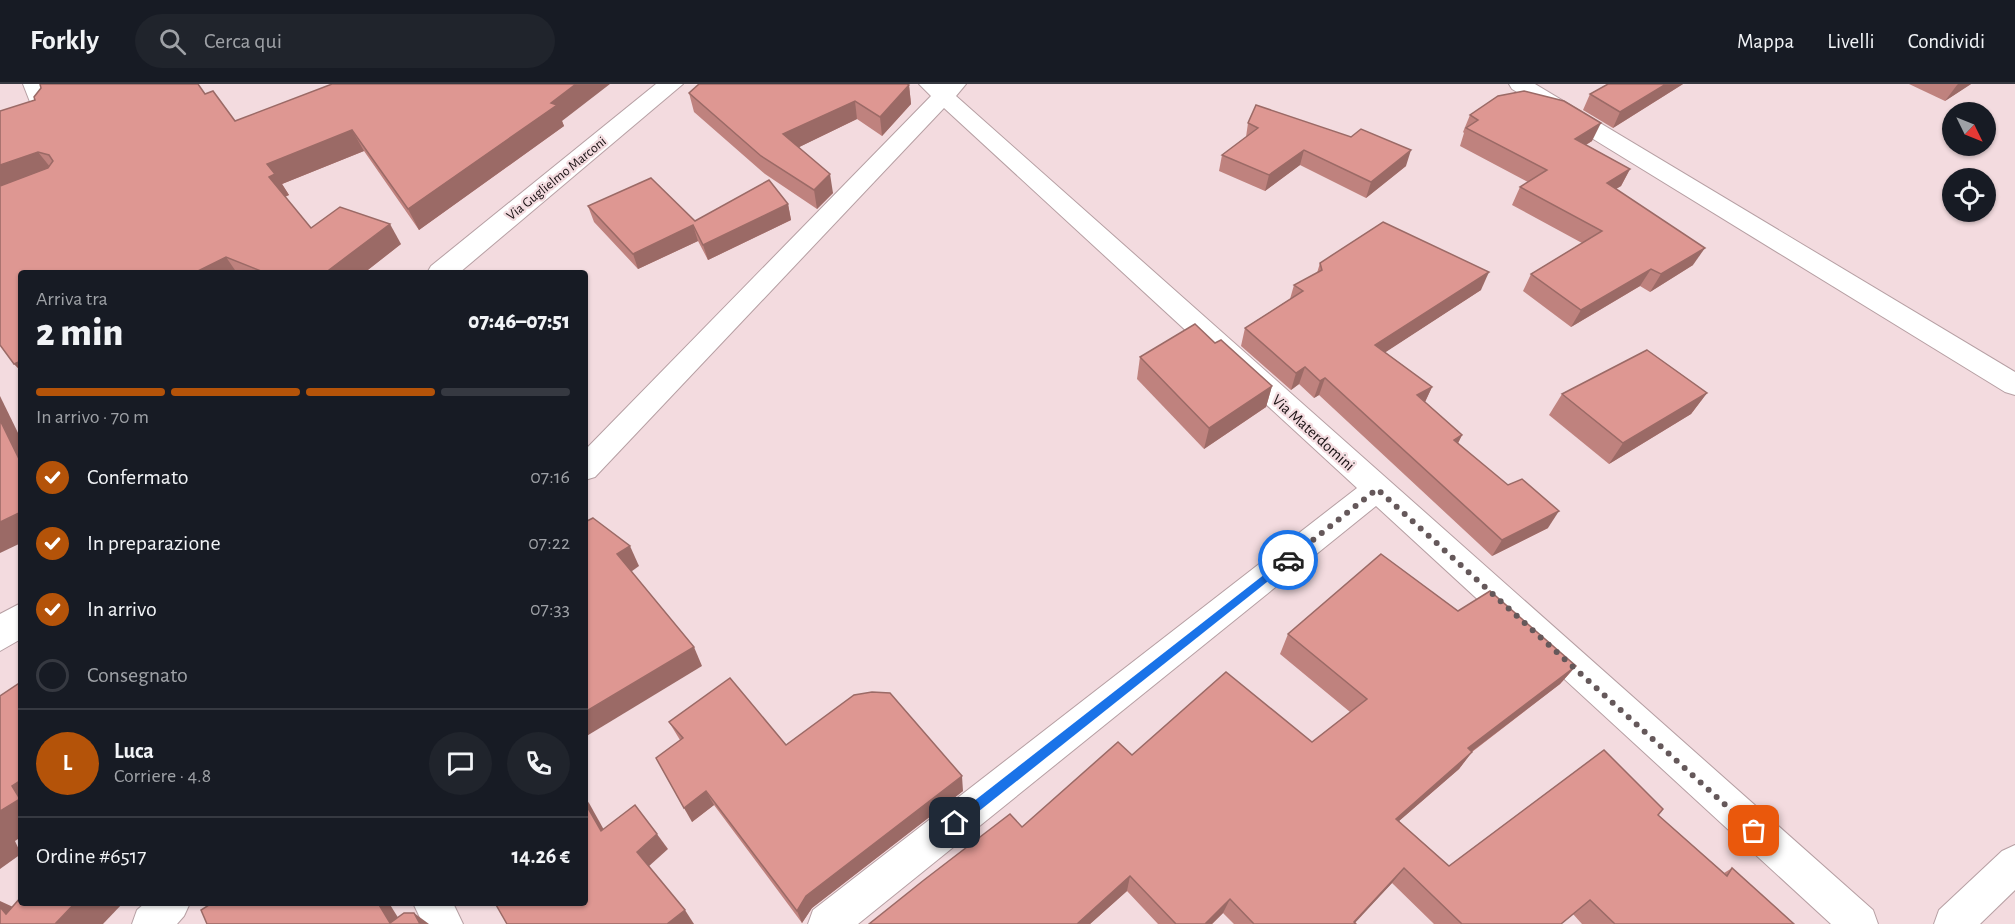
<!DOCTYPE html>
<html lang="it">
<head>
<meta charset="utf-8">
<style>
  :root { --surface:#171b24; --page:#20242c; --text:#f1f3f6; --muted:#9ea1a6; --line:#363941; --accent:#b45309 }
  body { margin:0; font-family:"Alegreya Sans",sans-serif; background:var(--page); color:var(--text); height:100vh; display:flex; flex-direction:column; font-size:22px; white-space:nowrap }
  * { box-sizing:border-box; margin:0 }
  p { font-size:20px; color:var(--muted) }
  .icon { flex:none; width:33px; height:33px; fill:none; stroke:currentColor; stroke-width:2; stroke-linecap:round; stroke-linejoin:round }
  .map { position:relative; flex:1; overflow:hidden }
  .details { position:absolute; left:18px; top:186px; width:570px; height:636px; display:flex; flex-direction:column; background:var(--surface); border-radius:6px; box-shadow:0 2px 4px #0004 }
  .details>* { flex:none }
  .needle { width:39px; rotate:133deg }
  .controls { position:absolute; left:1942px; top:18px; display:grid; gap:12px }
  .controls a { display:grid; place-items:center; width:54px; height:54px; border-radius:50%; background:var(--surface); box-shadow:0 2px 4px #0004; font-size:30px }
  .pin { position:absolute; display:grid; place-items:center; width:51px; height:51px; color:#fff; margin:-26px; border-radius:12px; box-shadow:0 3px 9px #0006 }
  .courier { position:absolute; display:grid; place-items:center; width:60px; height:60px; margin:-30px; border:4px solid #1a73e8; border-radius:50%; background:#fff; color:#222; box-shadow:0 2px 8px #0007 }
  .summary em { font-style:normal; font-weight:800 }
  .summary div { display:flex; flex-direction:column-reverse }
  .summary { display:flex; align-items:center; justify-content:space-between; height:102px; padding:0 18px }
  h1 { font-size:39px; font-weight:800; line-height:45px }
  .bar { display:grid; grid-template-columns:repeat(4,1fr); gap:9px 6px; align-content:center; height:72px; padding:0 18px }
  .bar i { height:8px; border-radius:4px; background:var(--line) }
  .bar .active { background:var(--accent) }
  .bar p { grid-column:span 4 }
  .line { display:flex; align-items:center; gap:15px; padding:0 18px; border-top:2px solid var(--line) }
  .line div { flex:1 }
  .round { display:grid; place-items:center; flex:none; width:63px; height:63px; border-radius:32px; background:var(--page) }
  ol { padding:0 18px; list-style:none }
  li { display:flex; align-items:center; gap:18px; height:66px }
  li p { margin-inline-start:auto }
  li .icon { padding:6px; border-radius:50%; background:var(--accent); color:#fff; stroke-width:4 }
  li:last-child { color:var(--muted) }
  li i { width:33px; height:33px; border:3px solid var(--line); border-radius:50% }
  header { display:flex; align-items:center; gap:36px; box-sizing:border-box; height:84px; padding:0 30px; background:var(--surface); border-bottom:2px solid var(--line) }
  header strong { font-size:28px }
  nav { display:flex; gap:33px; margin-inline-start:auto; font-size:21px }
  .search { width:420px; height:54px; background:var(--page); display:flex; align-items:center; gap:15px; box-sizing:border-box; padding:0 21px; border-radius:33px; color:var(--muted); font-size:22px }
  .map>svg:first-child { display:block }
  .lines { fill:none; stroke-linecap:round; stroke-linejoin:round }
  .street-casing { stroke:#b69fa3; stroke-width:2 }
  .secondary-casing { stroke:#b69fa3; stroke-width:2 }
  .street { fill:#fff; fill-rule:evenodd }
  .secondary { fill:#fff; fill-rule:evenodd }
  .wall { fill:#bf827e }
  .shaded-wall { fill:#9b6a66 }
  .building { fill:#de9792; stroke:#9b6a66; stroke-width:1.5 }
  .route { fill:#1a73e8 }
  .done { stroke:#65585a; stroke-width:6; stroke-dasharray:0 10.8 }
  .labels { text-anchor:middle; stroke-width:4.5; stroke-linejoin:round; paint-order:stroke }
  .far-street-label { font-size:14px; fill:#191113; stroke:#f3dbdf }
  .street-label { font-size:16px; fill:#191113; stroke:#f3dbdf }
</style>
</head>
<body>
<header>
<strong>Forkly</strong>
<div class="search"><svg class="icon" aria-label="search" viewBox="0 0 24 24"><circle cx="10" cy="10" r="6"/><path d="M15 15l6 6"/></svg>Cerca qui</div>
<nav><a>Mappa</a><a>Livelli</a><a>Condividi</a></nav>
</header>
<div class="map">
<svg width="2015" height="840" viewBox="0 0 2015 840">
  <rect width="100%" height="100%" fill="#f3dbdf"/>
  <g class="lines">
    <defs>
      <g id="street">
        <polygon points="23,0 45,0 55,26 52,31 0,46 0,32 32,23"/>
        <polygon points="919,0 966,0 956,12 1873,826 1878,840 1831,840 1376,422 858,840 808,840 813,826 1357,404 944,24 595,393 585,396 585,366 931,12"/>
        <polygon points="1509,0 1535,0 2015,288 2015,311 2005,308 1512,5"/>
        <polygon points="2015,761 2015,806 1980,840 1934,840 1939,826 2002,767"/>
        <polygon points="145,819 190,819 184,832 177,840 132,840 137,826"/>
        <polygon points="413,819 453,819 463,840 423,840"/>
      </g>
      <g id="secondary">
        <polygon points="656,0 683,0 459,189 427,189 431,182"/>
        <polygon points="21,519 21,555 0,567 0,530"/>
      </g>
    </defs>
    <use href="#street" class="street-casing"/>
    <use href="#secondary" class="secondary-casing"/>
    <use href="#street" class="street"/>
    <use href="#secondary" class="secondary"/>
  </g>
  <g class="wall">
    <polygon points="1608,0 1683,0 1613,44 1583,26 1590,10"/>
    <polygon points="1909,0 1971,0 1945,17"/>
    <polygon points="909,1 911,20 882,52 857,35 799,63 833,109 817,125 765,90 694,28 689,9"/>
    <polygon points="205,10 235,37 562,37 564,42 419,146 364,67 282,100 289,111 285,113 311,144 401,160 364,189 21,189 21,287 14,280 0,27"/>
    <polygon points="1470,31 1592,57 1586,61 1630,85 1621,102 1616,105 1693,181 1650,208 1640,202 1571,243 1523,207 1531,190 1582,159 1512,121 1520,103 1528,98 1460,62 1464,49 1463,48"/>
    <polygon points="1248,39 1351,53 1406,82 1366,114 1300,81 1265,107 1219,87 1222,71 1246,53"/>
    <polygon points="788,120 791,136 708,176 698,157 638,185 594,138 588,122 695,137"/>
    <polygon points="1320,179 1481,206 1385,268 1432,303 1425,318 1462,351 1458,359 1548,444 1492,472 1319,311 1314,314 1299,300 1291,306 1241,262 1245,244 1290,215 1294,201 1317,189"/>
    <polygon points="1215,259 1272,302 1266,323 1204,365 1137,295 1140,273"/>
    <polygon points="1707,309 1691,330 1609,380 1549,331 1562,310"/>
    <polygon points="1458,527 1576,582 1560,600 1472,668 1459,685 1399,737 1449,782 1658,731 1724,789 1732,784 1794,840 1582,840 1573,830 1561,840 1434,840 1392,799 1355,838 1356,840 1234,840 1223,829 1212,840 1158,840 1127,807 1090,840 869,840 1022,743 1132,671 1312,658 1350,628 1280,570 1288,550"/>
    <polygon points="669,638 786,661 963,707 812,824 802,839 714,721 692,738 680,656"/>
  </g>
  <g class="shaded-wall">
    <polygon points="576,0 610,0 562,37 564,42 419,146 408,125"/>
    <polygon points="1666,0 1683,0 1613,44 1620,28"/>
    <polygon points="1958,0 1971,0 1945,17 1957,1"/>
    <polygon points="909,1 911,20 882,52 880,33"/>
    <polygon points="855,17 857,35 787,69 783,50"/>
    <polygon points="1601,39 1592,57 1567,72 1575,55"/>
    <polygon points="352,46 364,67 282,100 289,111 282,114 269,93 267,80"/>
    <polygon points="1304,66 1300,81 1265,107 1269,91"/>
    <polygon points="1411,66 1406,82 1366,114 1371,98"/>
    <polygon points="38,68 55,89 0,109 0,81"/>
    <polygon points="1630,85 1621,102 1597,116 1607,99"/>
    <polygon points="830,90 833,109 817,125 814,106"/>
    <polygon points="788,120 791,136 708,176 703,161"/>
    <polygon points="390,140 401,160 364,189 325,189"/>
    <polygon points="693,141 698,157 638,185 633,170"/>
    <polygon points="1705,164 1693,181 1650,208 1661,190"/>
    <polygon points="226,173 237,189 194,189"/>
    <polygon points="1651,185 1640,202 1571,243 1581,226"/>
    <polygon points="1489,188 1481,206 1369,279 1375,261"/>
    <polygon points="21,277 21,287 14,280"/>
    <polygon points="1305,283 1299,300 1291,306 1296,289"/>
    <polygon points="1325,294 1319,311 1314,314 1320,297"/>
    <polygon points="1272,302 1266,323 1204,365 1209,344"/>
    <polygon points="1432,303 1424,320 1417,311"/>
    <polygon points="1707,309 1691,330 1609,380 1623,359"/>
    <polygon points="0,312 21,355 21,379 0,336"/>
    <polygon points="1462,351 1454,367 1454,356"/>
    <polygon points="1559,427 1548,444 1492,472 1502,456"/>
    <polygon points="21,428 21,459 0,469 0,438"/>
    <polygon points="630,462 639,482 628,490 617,470"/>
    <polygon points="694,563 702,582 585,653 585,628"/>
    <polygon points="1576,582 1560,600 1454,681 1468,664"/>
    <polygon points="1472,668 1459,685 1384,750 1396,735"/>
    <polygon points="962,692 963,707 812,824 802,839 797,827 806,812"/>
    <polygon points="21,696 21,753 15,757 21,770 0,785 0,727 12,702"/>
    <polygon points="706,707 714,721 692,738 684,724"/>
    <polygon points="585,714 589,719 613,762 601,747 585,719"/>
    <polygon points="657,750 668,765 648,783 637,768"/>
    <polygon points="1404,784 1392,799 1354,840 1352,840"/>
    <polygon points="1130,792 1127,807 1090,840 1077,840"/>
    <polygon points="1230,815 1223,829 1212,840 1205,840"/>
    <polygon points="0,817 24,828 6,830 0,823"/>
    <polygon points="75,819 123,819 103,840 55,840"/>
    <polygon points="378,819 389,819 402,840 390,839"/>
    <polygon points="685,826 694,840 667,840"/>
    <polygon points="414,829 429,840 420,840"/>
  </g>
  <g class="building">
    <polygon points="40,0 198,0 205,10 213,7 235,37 332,0 576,0 551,19 557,21 408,125 352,46 267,80 275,90 269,93 311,144 340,123 390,140 325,189 266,189 226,173 194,189 21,189 21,277 14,280 0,261 0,102 48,84 53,77 49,71 38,68 0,81 0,27 35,16 34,13 41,4"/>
    <polygon points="699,0 907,0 909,1 880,33 855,17 783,50 830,90 814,106 761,72 689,9"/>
    <polygon points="1608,0 1666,0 1620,28 1590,10"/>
    <polygon points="1524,7 1564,17 1601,39 1575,55 1630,85 1607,99 1705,164 1661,190 1651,185 1581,226 1531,190 1602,147 1520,103 1547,86 1466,44 1478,36 1470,31 1498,12"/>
    <polygon points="1256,21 1351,53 1361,45 1411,66 1371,98 1304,66 1269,91 1222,71 1258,44 1248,39"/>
    <polygon points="651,94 695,137 769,96 788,120 703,161 693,141 633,170 588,122"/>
    <polygon points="1383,138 1489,188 1375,261 1432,303 1417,311 1462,351 1454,356 1508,401 1522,395 1559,427 1502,456 1325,294 1320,297 1305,283 1296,289 1245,244 1303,207 1294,201 1322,186 1320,179"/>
    <polygon points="1195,240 1215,259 1221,256 1272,302 1209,344 1140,273"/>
    <polygon points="1647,266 1707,309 1623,359 1562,310"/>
    <polygon points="0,336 21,379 21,428 0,438"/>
    <polygon points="593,434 630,462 617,470 694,563 585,628 585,438"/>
    <polygon points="1381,470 1458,527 1490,507 1576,582 1468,664 1472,668 1396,735 1449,782 1604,666 1663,725 1658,731 1727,792 1732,784 1794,840 1615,840 1590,816 1561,840 1462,840 1404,784 1354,838 1356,840 1254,840 1230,815 1205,840 1176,840 1130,792 1077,840 869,840 924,796 1010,730 1022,743 1118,658 1132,671 1226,588 1312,658 1367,615 1288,550"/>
    <polygon points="730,594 786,661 854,611 872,608 890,609 962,692 806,812 797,827 706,707 684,724 656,674 683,654 669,638"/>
    <polygon points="21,598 21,696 12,702 20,715 0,727 0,612"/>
    <polygon points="585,719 601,747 635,721 657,750 637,768 685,826 667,840 507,840 495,819 585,819"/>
    <polygon points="21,813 21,819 75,819 55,840 0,840 0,823 6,830"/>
    <polygon points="212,819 378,819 390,839 404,829 414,829 420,840 207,840 201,826"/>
  </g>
  <polygon class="route" points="1288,472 1291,473 1291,479 959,743 951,743 951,735"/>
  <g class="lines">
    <polyline class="done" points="1288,476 1377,405 1754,747"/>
  </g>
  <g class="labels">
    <g class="far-street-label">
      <text transform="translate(556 94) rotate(-39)" y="5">Via Guglielmo Marconi</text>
    </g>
    <g class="street-label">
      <text transform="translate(1314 348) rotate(42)" y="6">Via Materdomini</text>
    </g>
  </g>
</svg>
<div class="controls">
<a><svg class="needle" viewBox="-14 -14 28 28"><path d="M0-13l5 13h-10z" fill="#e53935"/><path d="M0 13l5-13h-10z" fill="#9ea1a6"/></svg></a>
<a><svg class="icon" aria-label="locate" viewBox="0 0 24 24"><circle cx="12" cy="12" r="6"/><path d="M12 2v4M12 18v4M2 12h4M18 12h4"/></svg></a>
</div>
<div class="pin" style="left:1754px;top:747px;background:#ea580c"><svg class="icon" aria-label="bag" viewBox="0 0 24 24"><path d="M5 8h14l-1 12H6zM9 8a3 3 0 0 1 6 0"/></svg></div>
<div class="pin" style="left:955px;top:739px;background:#1f2937"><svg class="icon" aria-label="home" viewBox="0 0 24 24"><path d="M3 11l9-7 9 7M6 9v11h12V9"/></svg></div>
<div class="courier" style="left:1288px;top:476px"><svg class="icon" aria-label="car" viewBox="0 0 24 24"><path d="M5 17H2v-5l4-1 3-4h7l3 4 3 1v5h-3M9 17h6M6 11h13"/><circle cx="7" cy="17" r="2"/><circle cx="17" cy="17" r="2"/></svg></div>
<section class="details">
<div class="summary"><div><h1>2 min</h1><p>Arriva tra</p></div><em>07:46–07:51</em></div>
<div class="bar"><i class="active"></i><i class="active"></i><i class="active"></i><i></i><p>In arrivo · 70 m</p></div>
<ol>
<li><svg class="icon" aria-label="check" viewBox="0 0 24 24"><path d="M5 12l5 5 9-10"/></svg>Confermato<p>07:16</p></li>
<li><svg class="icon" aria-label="check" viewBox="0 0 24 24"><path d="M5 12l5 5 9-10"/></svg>In preparazione<p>07:22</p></li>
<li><svg class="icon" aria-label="check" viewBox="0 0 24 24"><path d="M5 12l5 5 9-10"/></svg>In arrivo<p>07:33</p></li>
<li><i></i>Consegnato</li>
</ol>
<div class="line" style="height:108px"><b class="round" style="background:var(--accent);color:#fff">L</b><div><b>Luca</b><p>Corriere · 4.8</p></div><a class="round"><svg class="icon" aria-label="chat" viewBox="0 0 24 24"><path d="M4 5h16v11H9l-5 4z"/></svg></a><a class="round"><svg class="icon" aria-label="phone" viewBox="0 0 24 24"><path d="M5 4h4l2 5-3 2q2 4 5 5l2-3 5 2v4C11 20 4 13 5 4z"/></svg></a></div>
<div class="line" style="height:78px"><div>Ordine #6517</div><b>14.26 €</b></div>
</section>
</div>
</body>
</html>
